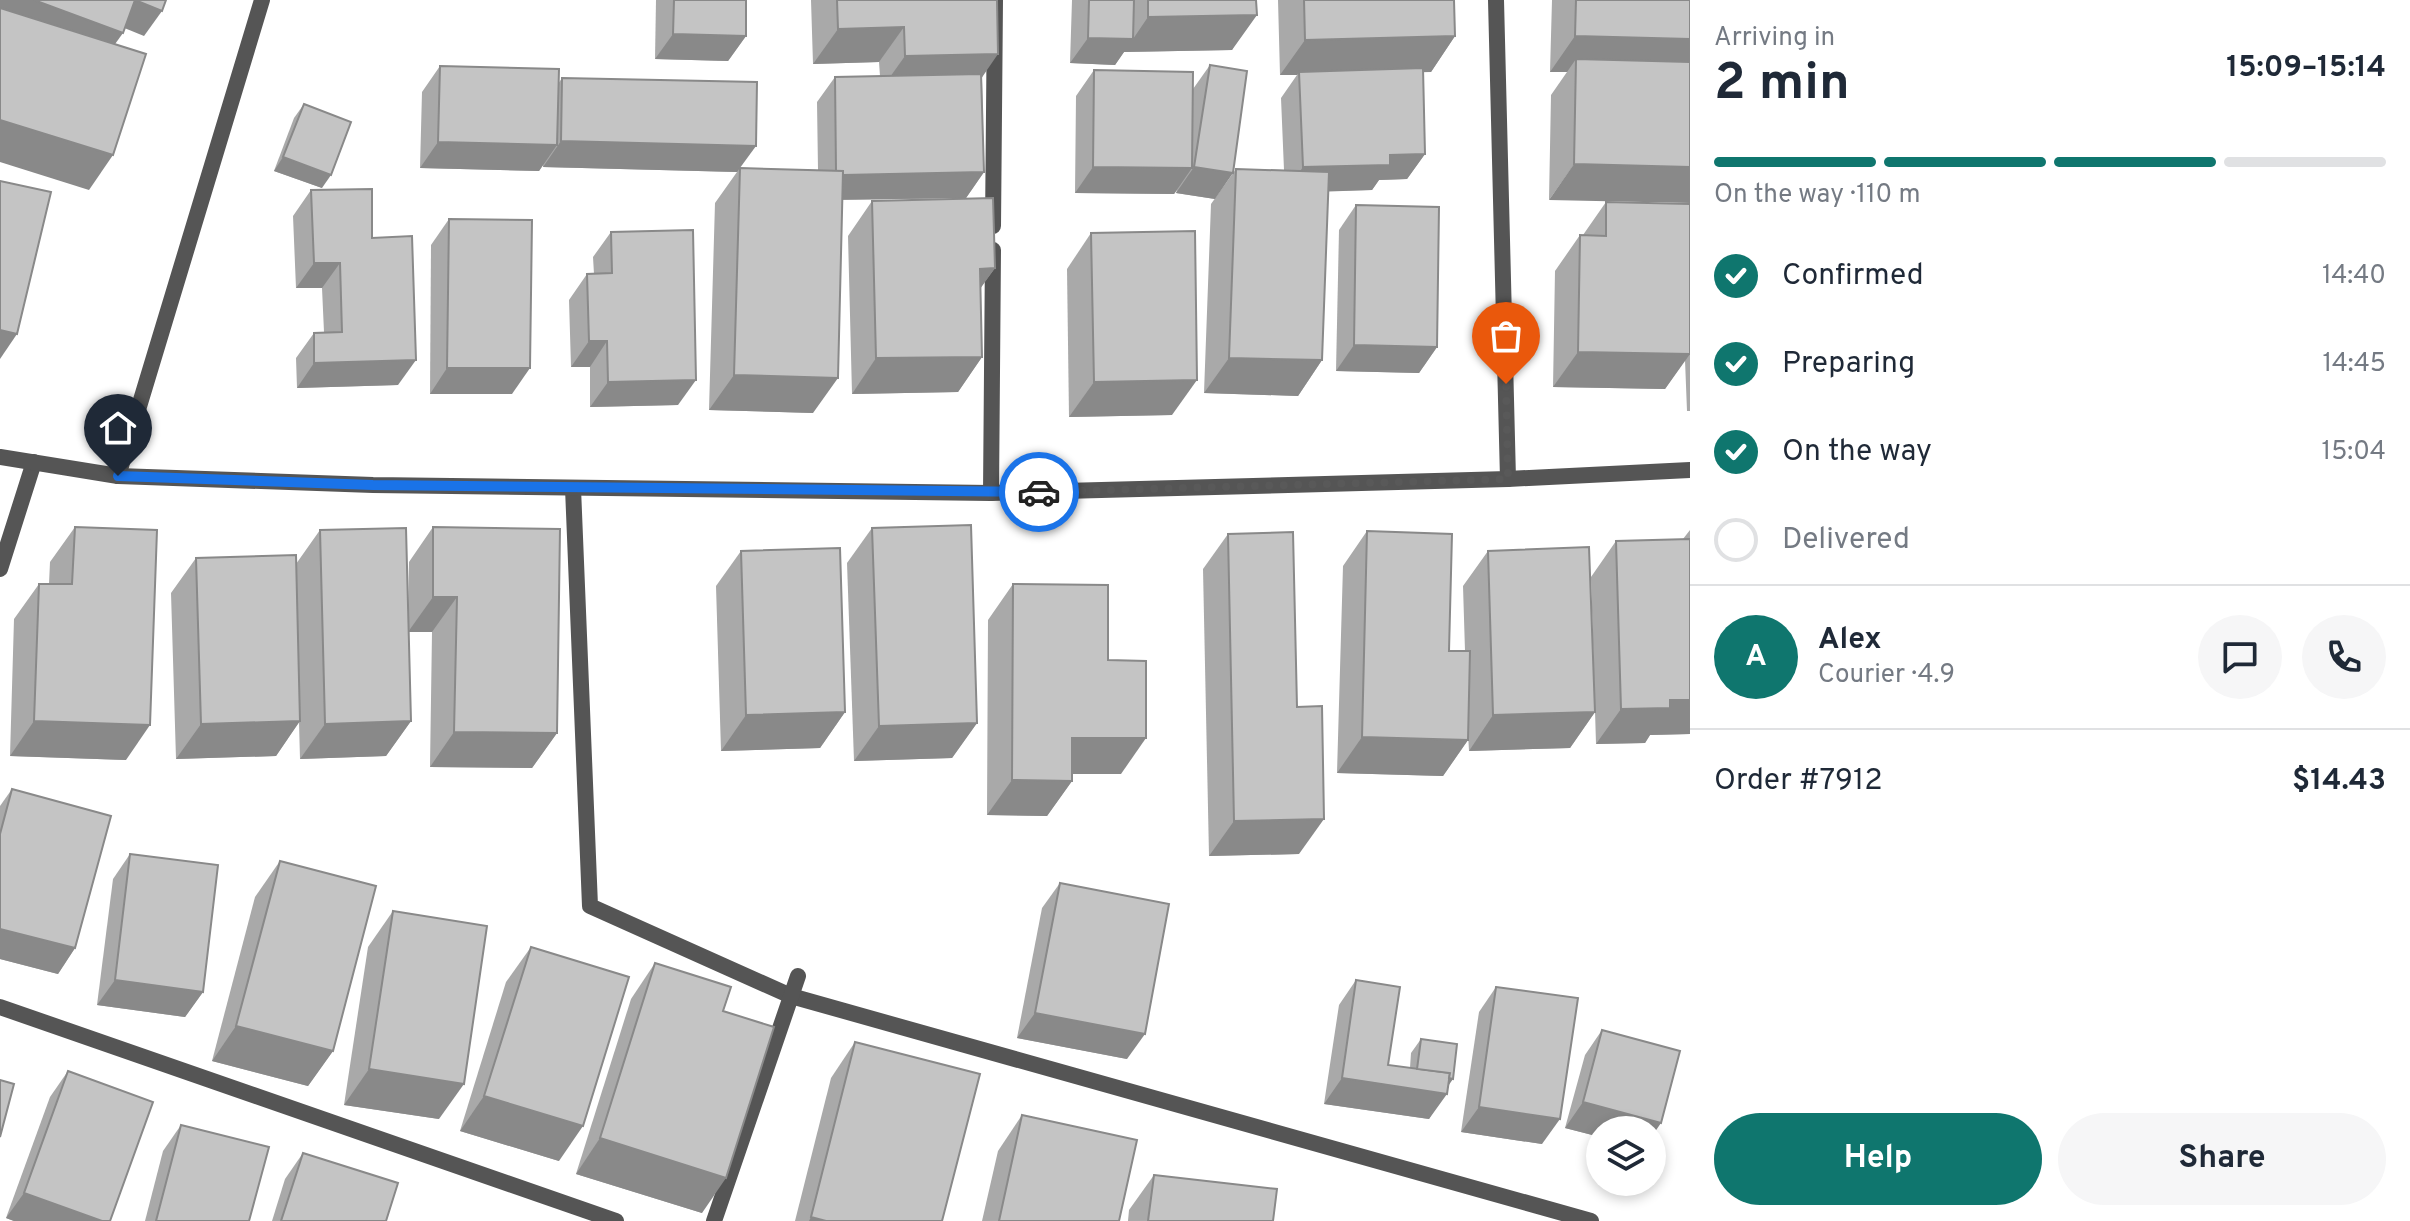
<!DOCTYPE html>
<html lang="en">
<head>
<meta charset="utf-8">
<style>
  :root { --surface:#fff; --page:#f6f6f7; --text:#1f2937; --muted:#747a83; --line:#e0e1e3; --accent:#0f766e }
  body { margin:0; font-family:Overpass,sans-serif; background:var(--page); color:var(--text); height:100vh; display:flex; flex-direction:column; font-size:30px; white-space:nowrap }
  * { box-sizing:border-box; margin:0 }
  p { font-size:26px; color:var(--muted) }
  .icon { flex:none; width:44px; height:44px; fill:none; stroke:currentColor; stroke-width:2; stroke-linecap:round; stroke-linejoin:round }
  .map { position:relative; flex:1; overflow:hidden }
  .sheet { display:flex; flex-direction:column; background:var(--surface); width:720px }
  .sheet>* { flex:none }
  .tools { position:absolute; left:1586px; top:1116px; display:grid; gap:16px }
  .tools a { display:grid; place-items:center; width:80px; height:80px; border-radius:50%; background:var(--surface); box-shadow:0 4px 12px #0003; font-size:40px }
  .pin { position:absolute; display:grid; place-items:center; width:68px; height:68px; color:#fff; margin:-82px -34px; border-radius:50% 50% 50% 0; rotate:-45deg; box-shadow:0 0 8px #0007 }
  .pin .icon { rotate:45deg }
  .courier { position:absolute; display:grid; place-items:center; width:80px; height:80px; margin:-40px; border:6px solid #1a73e8; border-radius:50%; background:#fff; color:#222; box-shadow:0 2px 10px #0007 }
  .summary em { font-style:normal; font-weight:700 }
  .summary div { display:flex; flex-direction:column-reverse }
  .summary { display:flex; align-items:center; justify-content:space-between; height:136px; padding:0 24px }
  h1 { font-size:52px; font-weight:700; line-height:60px }
  .bar { display:grid; grid-template-columns:repeat(4,1fr); gap:12px 8px; align-content:center; height:96px; padding:0 24px }
  .bar i { height:10px; border-radius:6px; background:var(--line) }
  .bar .active { background:var(--accent) }
  .bar p { grid-column:span 4 }
  .line { display:flex; align-items:center; gap:20px; padding:0 24px; border-top:2px solid var(--line) }
  .line div { flex:1 }
  .round { display:grid; place-items:center; flex:none; width:84px; height:84px; border-radius:42px; background:var(--page) }
  ol { padding:0 24px; list-style:none }
  li { display:flex; align-items:center; gap:24px; height:88px }
  li p { margin-inline-start:auto }
  li .icon { padding:8px; border-radius:50%; background:var(--accent); color:#fff; stroke-width:4 }
  li:last-child { color:var(--muted) }
  li i { width:44px; height:44px; border:4px solid var(--line); border-radius:50% }
  .primary-button { display:flex; gap:16px; margin-top:auto; padding:16px 24px }
  .primary-button a { flex:1; height:92px; border-radius:48px; background:var(--accent); color:#fff; font-size:32px; font-weight:700; line-height:92px; text-align:center }
  .primary-button a+a { background:var(--page); color:var(--text) }
  main { display:flex; flex:1; min-height:0 }
  .map>svg:first-child { display:block }
  .lines { fill:none; stroke-linecap:round; stroke-linejoin:round }
  .minor { stroke:#555; stroke-width:16 }
  .tertiary { stroke:#555; stroke-width:16 }
  .wall { fill:#a9a9a9 }
  .shaded-wall { fill:#898989 }
  .building { fill:#c4c4c4; stroke:#898989; stroke-width:2 }
  .done { stroke:#595959; stroke-width:8; stroke-dasharray:0 14.4 }
  .route { stroke:#1a73e8; stroke-width:10 }
</style>
</head>
<body>
<main>
<div class="map">
<svg width="1690" height="1221" viewBox="0 0 1690 1221">
  <rect width="100%" height="100%" fill="#fff"/>
  <g class="lines">
    <g class="minor">
      <polyline points="1496,0 1508,479"/>
      <polyline points="993,226 995,0"/>
      <polyline points="118,476 262,0"/>
      <polyline points="573,488 590,906 791,996 1591,1221"/>
      <polyline points="991,493 993,250"/>
      <polyline points="0,569 34,462"/>
      <polyline points="0,1007 616,1221"/>
      <polyline points="714,1221 798,976"/>
    </g>
    <polyline class="tertiary" points="0,457 118,476 373,485 991,493 1508,479 1690,470"/>
  </g>
  <g class="wall">
    <polygon points="656,0 746,0 746,36 728,61 655,59"/>
    <polygon points="811,0 997,0 982,78 984,172 966,198 842,200 813,413 709,410 715,203 737,172 543,167 543,165 539,171 420,168 422,92 440,66 558,84 562,78 740,168 818,170 817,102 835,77 880,76 879,62 813,64"/>
    <polygon points="1072,0 1256,0 1232,50 1124,52 1115,65 1070,63"/>
    <polygon points="1278,0 1454,0 1455,36 1431,72 1423,72 1425,154 1407,179 1379,180 1372,190 1328,191 1322,360 1298,396 1204,393 1211,204 1236,169 1284,170 1281,98 1297,75 1280,75"/>
    <polygon points="1552,0 1690,0 1549,200 1551,95 1567,72 1550,72"/>
    <polygon points="1210,65 1215,199 1176,193 1177,190 1174,194 1075,193 1076,96 1094,70 1193,89"/>
    <polygon points="304,104 322,188 274,171 294,118"/>
    <polygon points="311,190 372,238 398,385 297,388 296,358 314,333 324,332 322,288 296,288 293,216"/>
    <polygon points="872,201 995,268 980,288 982,357 958,392 852,394 848,236"/>
    <polygon points="1606,202 1690,204 1690,411 1687,411 1685,360 1665,389 1553,387 1555,271 1580,235 1583,235"/>
    <polygon points="1356,205 1437,347 1419,373 1336,371 1339,230"/>
    <polygon points="449,219 512,394 430,394 431,245"/>
    <polygon points="611,232 678,405 590,407 590,367 571,367 569,300 587,274 594,274 593,257"/>
    <polygon points="1091,233 1172,415 1069,417 1067,269"/>
    <polygon points="75,527 126,760 10,756 14,619 39,584 49,584 50,562"/>
    <polygon points="433,527 557,733 532,768 430,767 432,632 408,632 411,721 386,756 300,759 299,722 276,756 176,759 171,593 196,558 296,564 320,530 408,617 409,562"/>
    <polygon points="872,528 977,723 952,758 854,761 847,563"/>
    <polygon points="1690,530 1690,734 1650,735 1645,743 1596,744 1591,577 1616,541 1683,539"/>
    <polygon points="1367,531 1449,651 1465,651 1463,586 1488,551 1595,712 1570,748 1469,751 1468,733 1468,740 1443,776 1337,773 1343,566"/>
    <polygon points="1228,534 1297,707 1299,854 1209,856 1203,569"/>
    <polygon points="741,551 845,712 820,748 721,751 716,586"/>
    <polygon points="1013,584 1108,660 1121,774 1072,774 1072,781 1047,816 987,815 988,620"/>
    <polygon points="12,789 75,948 58,974 0,959 0,806"/>
    <polygon points="130,854 203,992 185,1017 97,1005 113,879"/>
    <polygon points="280,861 333,1051 308,1086 212,1061 255,897"/>
    <polygon points="1060,883 1127,1059 1017,1038 1042,908"/>
    <polygon points="393,911 439,1119 344,1105 368,947"/>
    <polygon points="531,947 559,1161 460,1131 506,982"/>
    <polygon points="655,963 723,1011 702,1213 576,1174 631,999"/>
    <polygon points="1356,980 1388,1065 1410,1068 1411,1053 1421,1039 1448,1086 1429,1119 1324,1104 1339,1005"/>
    <polygon points="1496,987 1542,1144 1461,1132 1479,1012"/>
    <polygon points="1602,1030 1600,1130 1600,1137 1565,1128 1585,1055"/>
    <polygon points="855,1042 942,1221 795,1221 831,1078"/>
    <polygon points="68,1071 110,1221 14,1221 6,1218 50,1097"/>
    <polygon points="1022,1115 1119,1221 982,1221 998,1151"/>
    <polygon points="181,1125 249,1221 145,1221 163,1151"/>
    <polygon points="303,1153 386,1221 272,1221 285,1179"/>
    <polygon points="1154,1175 1273,1221 1128,1221 1129,1210"/>
  </g>
  <g class="shaded-wall">
    <polygon points="0,0 34,0 123,33 105,58 0,20"/>
    <polygon points="135,0 162,11 144,36 117,25"/>
    <polygon points="1257,15 1232,50 1124,52 1115,65 1070,63 1088,38 1133,39 1148,17"/>
    <polygon points="904,27 879,62 813,64 838,29"/>
    <polygon points="673,34 746,36 728,61 655,59"/>
    <polygon points="1455,36 1431,72 1299,75 1299,72 1297,75 1280,75 1305,40"/>
    <polygon points="1575,36 1690,39 1690,68 1576,59 1567,72 1550,72"/>
    <polygon points="998,54 974,89 880,91 905,56"/>
    <polygon points="0,120 113,155 89,190 0,162"/>
    <polygon points="561,141 756,146 737,172 543,167"/>
    <polygon points="438,142 557,145 539,171 420,168"/>
    <polygon points="1425,154 1407,179 1379,180 1372,190 1285,193 1303,167 1390,155"/>
    <polygon points="283,157 331,175 322,188 274,171"/>
    <polygon points="1574,164 1690,167 1690,203 1549,200"/>
    <polygon points="1093,167 1192,168 1174,194 1075,193"/>
    <polygon points="1194,167 1233,173 1215,199 1176,193"/>
    <polygon points="984,172 966,198 818,200 836,175"/>
    <polygon points="314,263 340,263 322,288 296,288"/>
    <polygon points="995,268 970,303 980,269"/>
    <polygon points="0,330 17,334 0,359"/>
    <polygon points="589,341 607,341 590,367 571,367"/>
    <polygon points="1354,345 1437,347 1419,373 1336,371"/>
    <polygon points="1578,352 1690,354 1665,389 1553,387"/>
    <polygon points="982,357 958,392 852,394 876,358"/>
    <polygon points="1229,358 1322,360 1298,396 1204,393"/>
    <polygon points="416,360 398,385 297,388 314,363"/>
    <polygon points="447,368 530,368 512,394 430,394"/>
    <polygon points="734,375 838,378 813,413 709,410"/>
    <polygon points="696,380 678,405 590,407 608,382"/>
    <polygon points="1197,380 1172,415 1069,417 1094,382"/>
    <polygon points="433,597 457,597 432,632 408,632"/>
    <polygon points="1670,700 1690,700 1690,734 1650,735 1645,743 1596,744 1621,709"/>
    <polygon points="845,712 820,748 721,751 746,715"/>
    <polygon points="1595,712 1570,748 1469,751 1493,715"/>
    <polygon points="34,721 150,725 126,760 10,756"/>
    <polygon points="300,721 276,756 176,759 201,724"/>
    <polygon points="411,721 386,756 300,759 325,724"/>
    <polygon points="977,723 952,758 854,761 879,726"/>
    <polygon points="454,732 557,733 532,768 430,767"/>
    <polygon points="1362,737 1468,740 1443,776 1337,773"/>
    <polygon points="1072,738 1146,738 1121,774 1047,774"/>
    <polygon points="1012,780 1072,781 1047,816 987,815"/>
    <polygon points="1324,819 1299,854 1209,856 1234,821"/>
    <polygon points="0,929 75,948 58,974 0,959"/>
    <polygon points="115,980 203,992 185,1017 97,1005"/>
    <polygon points="1035,1013 1145,1034 1127,1059 1017,1038"/>
    <polygon points="236,1026 333,1051 308,1086 212,1061"/>
    <polygon points="369,1069 464,1084 439,1119 344,1105"/>
    <polygon points="1417,1075 1453,1079 1444,1092 1447,1094 1429,1119 1324,1104 1342,1078"/>
    <polygon points="484,1096 583,1126 559,1161 460,1131"/>
    <polygon points="1583,1102 1661,1123 1652,1136 1652,1130 1600,1130 1600,1137 1565,1128"/>
    <polygon points="1479,1107 1560,1119 1542,1144 1461,1132"/>
    <polygon points="600,1138 726,1178 702,1213 576,1174"/>
    <polygon points="24,1193 102,1221 14,1221 6,1218"/>
    <polygon points="811,1217 826,1221 809,1221"/>
  </g>
  <g class="building">
    <polygon points="34,0 166,0 162,11 135,0 123,33"/>
    <polygon points="674,0 746,0 746,36 673,34"/>
    <polygon points="837,0 997,0 998,54 905,56 904,27 838,29"/>
    <polygon points="1089,0 1134,0 1133,39 1088,38"/>
    <polygon points="1148,0 1256,0 1257,15 1148,17"/>
    <polygon points="1304,0 1454,0 1455,36 1305,40"/>
    <polygon points="1576,0 1690,0 1690,39 1575,36"/>
    <polygon points="0,8 146,54 113,155 0,120"/>
    <polygon points="1576,59 1690,62 1690,167 1574,164"/>
    <polygon points="1210,65 1247,71 1233,173 1194,167"/>
    <polygon points="440,66 559,69 557,145 438,142"/>
    <polygon points="1423,68 1425,154 1390,155 1390,165 1303,167 1299,72"/>
    <polygon points="1094,70 1193,72 1192,168 1093,167"/>
    <polygon points="981,74 984,172 843,175 843,171 836,171 835,77"/>
    <polygon points="562,78 757,82 756,146 561,141"/>
    <polygon points="304,104 351,122 331,175 283,157"/>
    <polygon points="740,168 843,171 838,378 734,375"/>
    <polygon points="1236,169 1329,172 1322,360 1229,358"/>
    <polygon points="0,181 51,192 17,334 0,330"/>
    <polygon points="372,189 372,238 412,236 416,360 314,363 314,333 342,332 340,263 314,263 311,190"/>
    <polygon points="993,198 995,268 980,269 982,357 876,358 872,201"/>
    <polygon points="1606,202 1690,204 1690,354 1578,352 1580,235 1606,236"/>
    <polygon points="1356,205 1439,207 1437,347 1354,345"/>
    <polygon points="449,219 532,220 530,368 447,368"/>
    <polygon points="693,230 696,380 608,382 607,341 589,341 587,274 612,273 611,232"/>
    <polygon points="1195,231 1197,380 1094,382 1091,233"/>
    <polygon points="971,525 977,723 879,726 872,528"/>
    <polygon points="75,527 157,530 150,725 34,721 39,584 72,584"/>
    <polygon points="433,527 560,529 557,733 454,732 457,597 433,597"/>
    <polygon points="406,528 411,721 325,724 320,530"/>
    <polygon points="1367,531 1452,534 1449,651 1470,651 1468,740 1362,737"/>
    <polygon points="1293,532 1297,707 1322,706 1324,819 1234,821 1228,534"/>
    <polygon points="1690,539 1690,700 1670,700 1670,708 1621,709 1616,541"/>
    <polygon points="1589,547 1595,712 1493,715 1488,551"/>
    <polygon points="840,548 845,712 746,715 741,551"/>
    <polygon points="296,555 300,721 201,724 196,558"/>
    <polygon points="1013,584 1108,585 1108,660 1146,661 1146,738 1072,738 1072,781 1012,780"/>
    <polygon points="12,789 111,816 75,948 0,929 0,834"/>
    <polygon points="130,854 218,865 203,992 115,980"/>
    <polygon points="280,861 376,886 333,1051 236,1026"/>
    <polygon points="1060,883 1169,904 1145,1034 1035,1013"/>
    <polygon points="393,911 487,926 464,1084 369,1069"/>
    <polygon points="531,947 629,977 583,1126 484,1096"/>
    <polygon points="655,963 731,987 723,1011 774,1027 726,1178 600,1138"/>
    <polygon points="1356,980 1400,987 1388,1065 1450,1073 1447,1094 1342,1078"/>
    <polygon points="1496,987 1578,998 1560,1119 1479,1107"/>
    <polygon points="1602,1030 1680,1051 1661,1123 1583,1102"/>
    <polygon points="1421,1039 1457,1044 1453,1079 1449,1078 1450,1073 1417,1069"/>
    <polygon points="855,1042 980,1074 942,1221 826,1221 811,1217"/>
    <polygon points="68,1071 153,1102 110,1221 102,1221 24,1193"/>
    <polygon points="0,1080 14,1084 0,1137"/>
    <polygon points="1022,1115 1137,1140 1119,1221 999,1221"/>
    <polygon points="181,1125 269,1147 249,1221 156,1221"/>
    <polygon points="303,1153 398,1183 386,1221 281,1221"/>
    <polygon points="1154,1175 1277,1189 1273,1221 1148,1221"/>
  </g>
  <g class="lines">
    <polyline class="done" points="1039,492 1508,479 1506,384"/>
    <polyline class="route" points="118,476 373,485 1039,492"/>
  </g>
</svg>
<div class="tools">
<a><svg class="icon" aria-label="layers" viewBox="0 0 24 24"><path d="M12 4l9 5-9 5-9-5zM3 14l9 5 9-5"/></svg></a>
</div>
<div class="pin" style="left:1506px;top:384px;background:#ea580c"><svg class="icon" aria-label="bag" viewBox="0 0 24 24"><path d="M5 8h14l-1 12H6zM9 8a3 3 0 0 1 6 0"/></svg></div>
<div class="pin" style="left:118px;top:476px;background:#1f2937"><svg class="icon" aria-label="home" viewBox="0 0 24 24"><path d="M3 11l9-7 9 7M6 9v11h12V9"/></svg></div>
<div class="courier" style="left:1039px;top:492px"><svg class="icon" aria-label="car" viewBox="0 0 24 24"><path d="M5 17H2v-5l4-1 3-4h7l3 4 3 1v5h-3M9 17h6M6 11h13"/><circle cx="7" cy="17" r="2"/><circle cx="17" cy="17" r="2"/></svg></div>
</div>
<section class="sheet">
<div class="summary"><div><h1>2 min</h1><p>Arriving in</p></div><em>15:09–15:14</em></div>
<div class="bar"><i class="active"></i><i class="active"></i><i class="active"></i><i></i><p>On the way · 110 m</p></div>
<ol>
<li><svg class="icon" aria-label="check" viewBox="0 0 24 24"><path d="M5 12l5 5 9-10"/></svg>Confirmed<p>14:40</p></li>
<li><svg class="icon" aria-label="check" viewBox="0 0 24 24"><path d="M5 12l5 5 9-10"/></svg>Preparing<p>14:45</p></li>
<li><svg class="icon" aria-label="check" viewBox="0 0 24 24"><path d="M5 12l5 5 9-10"/></svg>On the way<p>15:04</p></li>
<li><i></i>Delivered</li>
</ol>
<div class="line" style="height:144px"><b class="round" style="background:var(--accent);color:#fff">A</b><div><b>Alex</b><p>Courier · 4.9</p></div><a class="round"><svg class="icon" aria-label="chat" viewBox="0 0 24 24"><path d="M4 5h16v11H9l-5 4z"/></svg></a><a class="round"><svg class="icon" aria-label="phone" viewBox="0 0 24 24"><path d="M5 4h4l2 5-3 2q2 4 5 5l2-3 5 2v4C11 20 4 13 5 4z"/></svg></a></div>
<div class="line" style="height:104px"><div>Order #7912</div><b>$14.43</b></div>
<div class="primary-button"><a>Help</a><a>Share</a></div>
</section>
</main>
</body>
</html>
